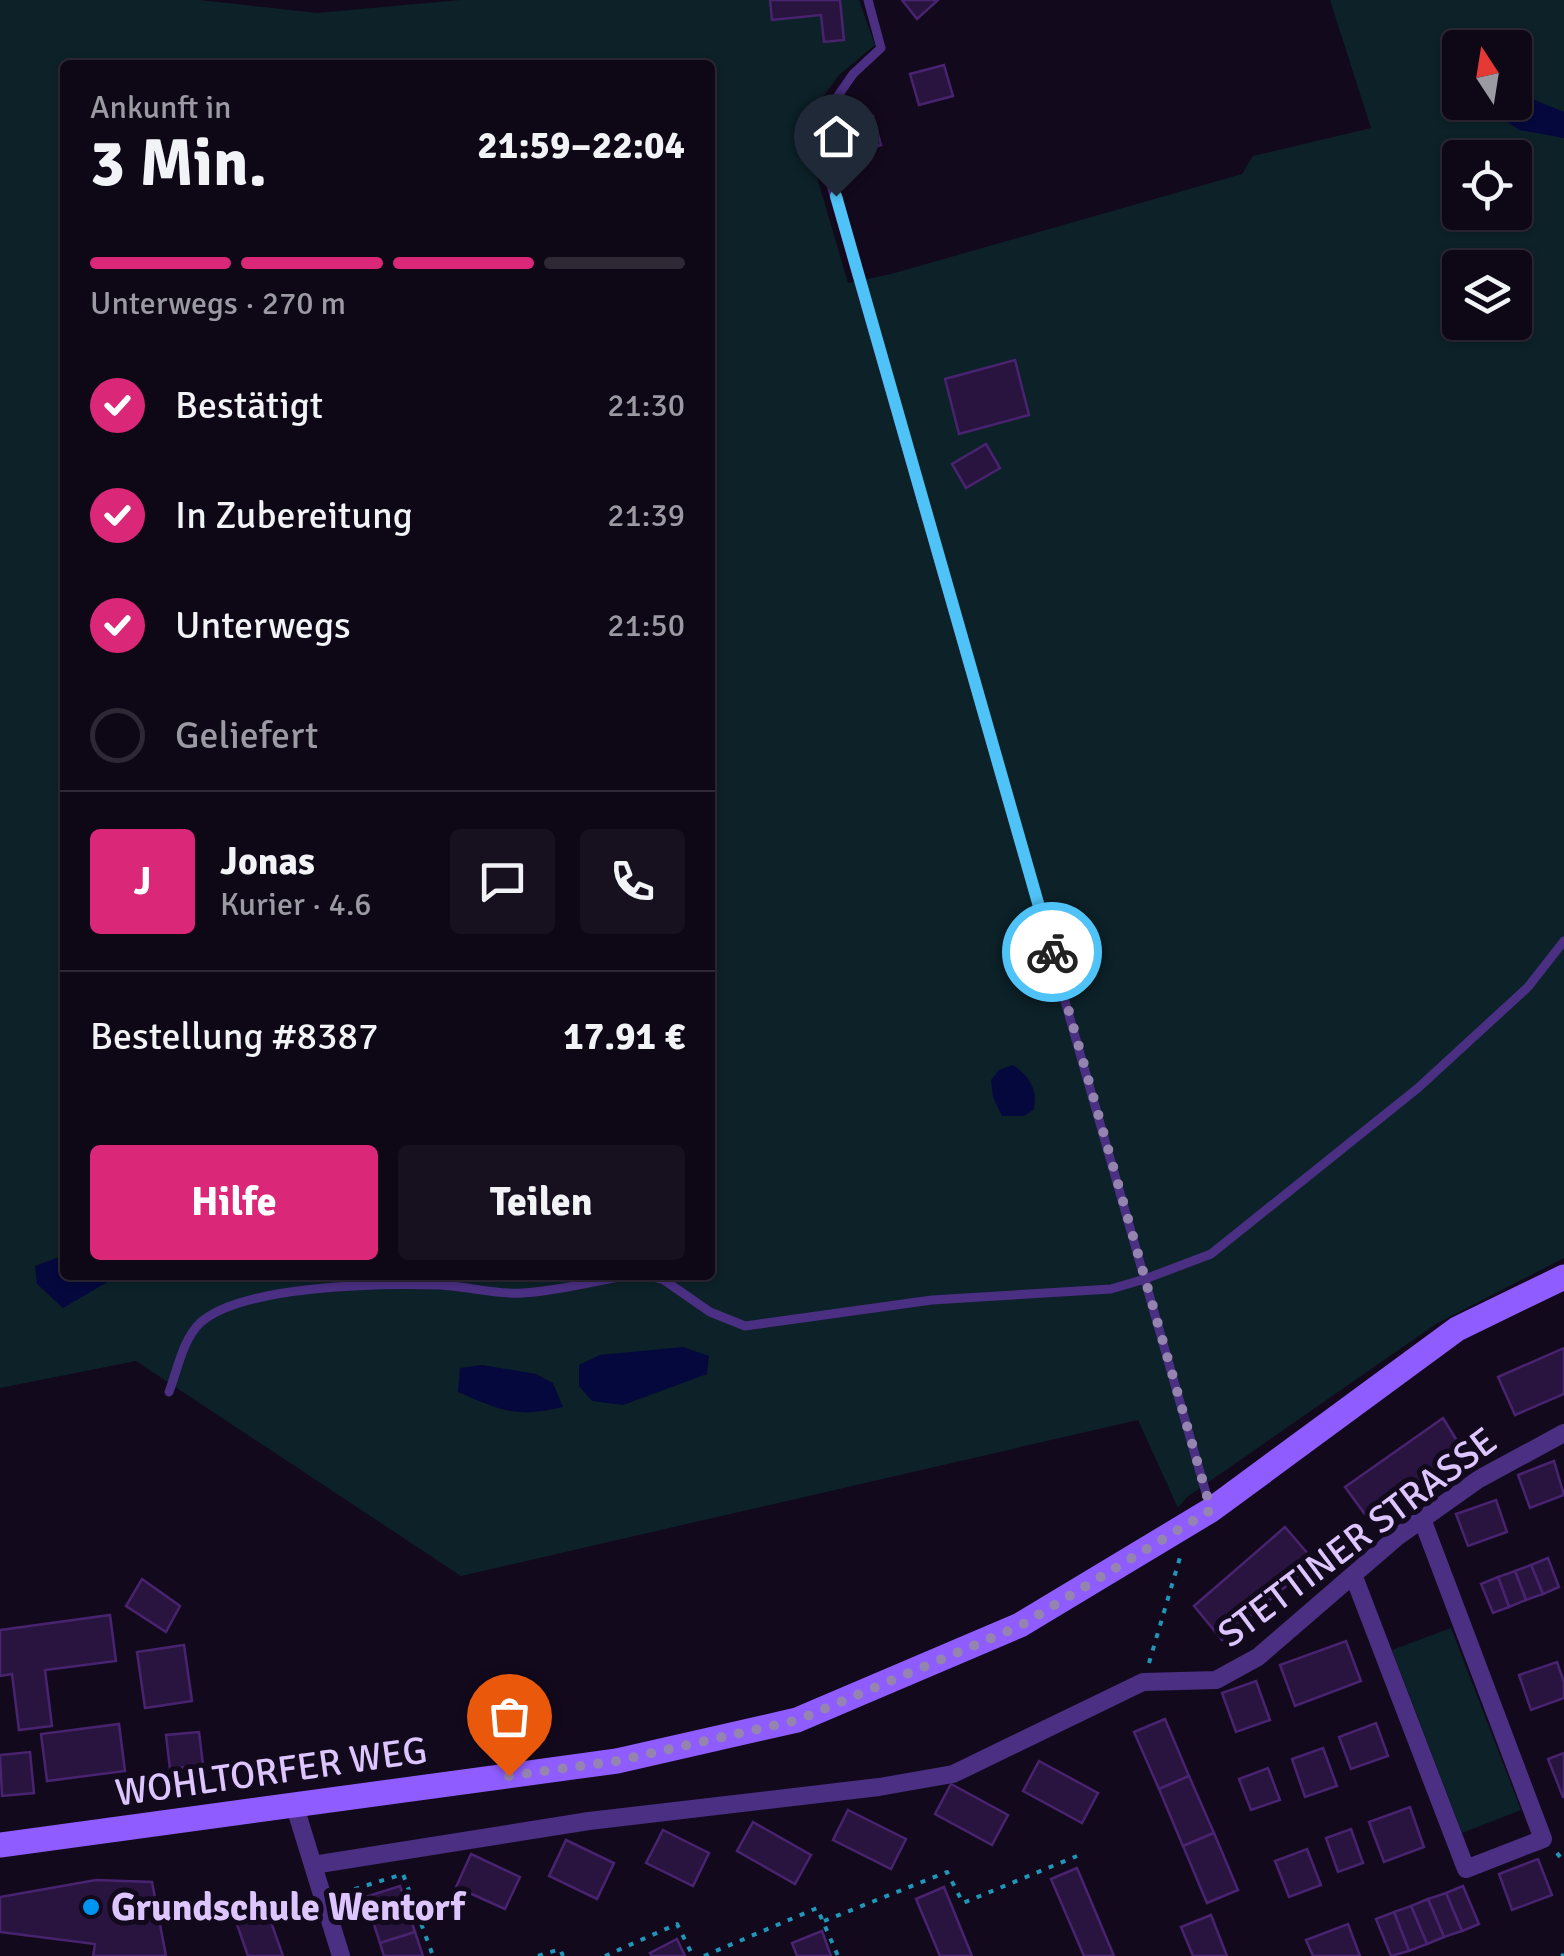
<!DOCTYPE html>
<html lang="de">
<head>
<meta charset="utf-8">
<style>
  :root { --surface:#0e0716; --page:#17101f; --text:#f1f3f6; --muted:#9b99a1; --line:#2e2835; --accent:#db2777 }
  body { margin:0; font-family:Signika,sans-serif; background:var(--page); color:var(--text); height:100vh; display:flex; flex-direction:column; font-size:38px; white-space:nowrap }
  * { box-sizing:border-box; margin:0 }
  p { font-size:32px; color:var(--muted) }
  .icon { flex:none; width:55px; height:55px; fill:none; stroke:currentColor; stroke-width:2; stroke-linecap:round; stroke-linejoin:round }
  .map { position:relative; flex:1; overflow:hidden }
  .sheet { position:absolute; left:60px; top:60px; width:655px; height:1220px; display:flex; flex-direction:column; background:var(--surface); border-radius:10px; box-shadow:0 2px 8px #0004,0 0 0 2px var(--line) }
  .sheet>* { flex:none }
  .needle { width:65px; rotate:348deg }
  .buttons { position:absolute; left:1442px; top:30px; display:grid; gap:20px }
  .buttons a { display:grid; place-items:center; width:90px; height:90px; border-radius:10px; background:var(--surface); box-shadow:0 2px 8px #0004,0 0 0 2px var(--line); font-size:50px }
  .pin { position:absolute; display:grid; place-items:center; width:85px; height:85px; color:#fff; margin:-102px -42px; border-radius:50% 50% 50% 0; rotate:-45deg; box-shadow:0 0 10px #0007 }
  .pin .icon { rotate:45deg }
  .courier { position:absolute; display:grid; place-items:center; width:100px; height:100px; margin:-50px; border:8px solid #4fc3f7; border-radius:50%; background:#fff; color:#222; box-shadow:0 2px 12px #0007 }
  .head em { font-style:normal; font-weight:700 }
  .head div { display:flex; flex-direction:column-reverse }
  .head { display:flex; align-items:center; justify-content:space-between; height:170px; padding:0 30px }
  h1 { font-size:65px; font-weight:700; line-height:75px }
  .bar { display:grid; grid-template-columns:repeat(4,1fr); gap:15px 10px; align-content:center; height:120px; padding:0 30px }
  .bar i { height:12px; border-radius:8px; background:var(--line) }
  .bar .current { background:var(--accent) }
  .bar p { grid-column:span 4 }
  .line { display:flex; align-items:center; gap:25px; padding:0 30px; border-top:2px solid var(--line) }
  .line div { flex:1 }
  .round { display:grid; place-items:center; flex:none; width:105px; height:105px; border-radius:10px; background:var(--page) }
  ol { padding:0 30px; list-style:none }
  li { display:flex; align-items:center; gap:30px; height:110px }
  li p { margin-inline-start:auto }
  li .icon { padding:10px; border-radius:50%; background:var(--accent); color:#fff; stroke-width:4 }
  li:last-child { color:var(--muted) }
  li i { width:55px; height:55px; border:5px solid var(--line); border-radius:50% }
  .cta { display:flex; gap:20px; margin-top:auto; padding:20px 30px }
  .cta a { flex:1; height:115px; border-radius:10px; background:var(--accent); color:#fff; font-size:40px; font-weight:700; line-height:115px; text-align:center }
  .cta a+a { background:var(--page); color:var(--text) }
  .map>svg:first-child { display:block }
  .green { fill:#0c2128; fill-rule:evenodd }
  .water { fill:#04083c }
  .building { fill:#291440; stroke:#48236f; stroke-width:2.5 }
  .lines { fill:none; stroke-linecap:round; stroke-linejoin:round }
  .path { stroke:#2097b9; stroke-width:4; stroke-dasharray:5 8; stroke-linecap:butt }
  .lane { stroke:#4a2f82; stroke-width:9 }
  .street { stroke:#4a2f82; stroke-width:18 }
  .secondary { stroke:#8f5dff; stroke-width:25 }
  .done { stroke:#9684b0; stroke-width:10; stroke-dasharray:0 18 }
  .route { stroke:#4fc3f7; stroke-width:12 }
  .poi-dot { fill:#0094f1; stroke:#13091d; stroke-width:4 }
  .labels { text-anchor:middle; stroke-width:10; stroke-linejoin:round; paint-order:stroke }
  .street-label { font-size:38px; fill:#ddc6ff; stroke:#13091d }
  .poi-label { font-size:38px; font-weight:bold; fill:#ddc6ff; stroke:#13091d; text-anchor:start }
</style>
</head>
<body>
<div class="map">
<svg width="1564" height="1956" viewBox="0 0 1564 1956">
  <rect width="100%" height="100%" fill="#13091d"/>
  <g class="green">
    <path d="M 0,0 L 200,0 L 317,13 L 460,0 L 859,0 L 875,45 L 839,75 L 802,126 L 848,283 L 891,274 L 1242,174 L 1253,156 L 1371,128 L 1330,0 L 1564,0 L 1564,1258 L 1436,1324 L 1187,1497 L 1178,1508 L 1138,1420 L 461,1576 L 136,1361 L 0,1388 ZM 1460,48 L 1515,48 L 1515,102 L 1460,102 ZM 65,65 L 710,65 L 710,1275 L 65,1275 ZM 1460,158 L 1515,158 L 1515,212 L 1460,212 ZM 1460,268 L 1515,268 L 1515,322 L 1460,322 Z"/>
    <polygon points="1451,1628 1521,1810 1462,1833 1392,1650"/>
  </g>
  <g class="water">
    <polygon points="1515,92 1564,112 1564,138 1520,130 1495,114 1503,103 1515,102"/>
    <path d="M 1013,1065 C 1030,1077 1037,1088 1034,1109 L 1024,1116 L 1002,1116 L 993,1097 L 991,1080 L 999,1070 Z"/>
    <polygon points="65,1255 65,1275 109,1275 109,1281 63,1308 37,1284 35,1266"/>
    <polygon points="683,1347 709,1356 707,1374 623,1405 592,1401 579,1386 579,1365 600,1355"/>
    <path d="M 482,1365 L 536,1374 L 553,1383 L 563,1407 C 514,1418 503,1411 458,1392 L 460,1368 Z"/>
  </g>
  <g class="building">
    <polygon points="770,0 840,0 844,40 824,42 821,15 772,20"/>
    <polygon points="902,0 938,0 917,19"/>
    <polygon points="944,65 953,96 919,105 910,74"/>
    <polygon points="873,116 881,145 861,150 853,122"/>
    <polygon points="1015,360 1029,415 959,434 945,379"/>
    <polygon points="986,444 1000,468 966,488 952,464"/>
    <polygon points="1564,1348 1564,1394 1515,1415 1498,1377"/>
    <polygon points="1443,1418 1462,1449 1367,1517 1345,1487"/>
    <polygon points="1554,1461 1564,1495 1530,1508 1518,1475"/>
    <polygon points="1496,1500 1507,1532 1468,1546 1456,1514"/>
    <polygon points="1285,1527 1315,1562 1222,1640 1194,1606"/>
    <polygon points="1548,1558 1559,1587 1543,1594 1531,1565"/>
    <polygon points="1531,1565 1543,1594 1526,1600 1515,1571"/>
    <polygon points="1515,1571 1526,1600 1509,1607 1498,1577"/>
    <polygon points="1498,1577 1509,1607 1493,1613 1481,1584"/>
    <polygon points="142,1579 180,1606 166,1632 126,1606"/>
    <polygon points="110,1615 116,1661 45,1670 52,1726 19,1730 12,1674 0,1676 0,1630"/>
    <polygon points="1346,1641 1361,1681 1295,1706 1280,1665"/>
    <polygon points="184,1645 192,1701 145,1708 137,1652"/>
    <polygon points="1557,1662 1564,1682 1564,1698 1531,1710 1519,1675"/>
    <polygon points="1256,1681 1270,1720 1236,1732 1222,1693"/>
    <polygon points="1165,1719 1189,1776 1159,1789 1134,1732"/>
    <polygon points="1376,1723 1388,1756 1351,1769 1339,1737"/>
    <polygon points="119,1724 125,1771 47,1781 41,1734"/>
    <polygon points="199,1732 203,1765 170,1769 166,1735"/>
    <polygon points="1323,1748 1337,1786 1305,1797 1292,1759"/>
    <polygon points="30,1752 34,1793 2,1796 0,1755"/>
    <polygon points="1564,1753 1564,1797 1563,1797 1548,1759"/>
    <polygon points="1039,1761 1098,1793 1082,1823 1023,1791"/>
    <polygon points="1268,1768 1280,1800 1251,1810 1239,1779"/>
    <polygon points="1189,1776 1214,1833 1183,1846 1159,1789"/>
    <polygon points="951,1784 1008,1815 992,1845 935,1814"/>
    <polygon points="1410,1807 1424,1847 1384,1862 1369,1822"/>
    <polygon points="848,1810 906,1839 891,1869 833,1840"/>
    <polygon points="753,1822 811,1855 795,1884 737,1851"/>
    <polygon points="1351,1829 1363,1863 1338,1872 1326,1838"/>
    <polygon points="663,1830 709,1853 693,1886 646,1863"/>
    <polygon points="1214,1833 1238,1890 1207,1903 1183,1846"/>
    <polygon points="566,1840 614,1863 597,1899 549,1876"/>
    <polygon points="1307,1849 1321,1885 1289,1897 1275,1861"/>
    <polygon points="471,1854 520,1877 505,1909 456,1887"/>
    <polygon points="1538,1859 1552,1895 1512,1910 1499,1874"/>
    <polygon points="1077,1868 1114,1956 1084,1956 1051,1879"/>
    <polygon points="96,1880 152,1882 166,1956 93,1956 95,1944 0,1932 0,1897"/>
    <polygon points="400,1886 415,1932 380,1943 365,1897"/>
    <polygon points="1463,1886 1479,1924 1462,1931 1446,1893"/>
    <polygon points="944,1887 972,1956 940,1956 916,1899"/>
    <polygon points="1446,1893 1462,1931 1444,1937 1428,1899"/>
    <polygon points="1428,1899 1444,1937 1427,1944 1411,1906"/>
    <polygon points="264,1902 283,1956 248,1956 233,1913"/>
    <polygon points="1411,1906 1427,1944 1409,1951 1394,1912"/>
    <polygon points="1394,1912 1409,1951 1391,1956 1376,1919"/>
    <polygon points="1211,1915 1227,1956 1193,1956 1181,1927"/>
    <polygon points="1348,1924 1360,1956 1313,1956 1306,1940"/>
    <polygon points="822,1931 831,1956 797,1956 792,1943"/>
    <polygon points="415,1932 423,1956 384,1956 380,1943"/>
    <polygon points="677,1939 685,1956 652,1956 650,1953"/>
  </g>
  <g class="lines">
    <g class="path">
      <polyline points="1149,1663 1181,1554"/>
      <polyline points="1557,1853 1564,1862"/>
      <polyline points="342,1893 403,1874 433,1956"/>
      <polyline points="824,1921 947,1872 963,1903 1077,1856"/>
      <polyline points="538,1956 560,1949 563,1956"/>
      <polyline points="605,1956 677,1924 693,1956"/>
      <polyline points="704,1956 817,1908 838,1956"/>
      <polyline points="1561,1956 1564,1955"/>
    </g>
    <g class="lane">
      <polyline points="868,0 881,48 853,74 815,129 1210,1507"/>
      <polyline points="645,1275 664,1280 710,1312 745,1326 932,1300 1111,1289 1145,1279 1211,1254 1418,1088 1528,987 1564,941"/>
      <path d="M 169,1392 C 177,1371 183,1339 200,1323 C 241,1285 383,1283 439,1285 C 467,1286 496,1295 523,1293 C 558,1291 595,1281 629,1275"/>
    </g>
    <g class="street">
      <polyline points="1354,1577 1466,1869 1543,1839 1422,1519"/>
      <polyline points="295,1807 341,1956"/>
      <polyline points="313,1865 589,1821 879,1787 953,1774 1143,1682 1216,1680 1258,1657 1397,1537 1479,1479 1564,1433"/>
    </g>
    <polyline class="secondary" points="0,1845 617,1761 797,1720 1020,1625 1211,1510 1457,1329 1564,1277"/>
  </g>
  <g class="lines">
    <polyline class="done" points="509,1776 617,1761 798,1720 1020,1626 1211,1510 1052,952"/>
    <polyline class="route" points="836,196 1052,952"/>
  </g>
  <circle class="poi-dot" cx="91" cy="1907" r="10"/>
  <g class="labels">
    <g class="street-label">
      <text transform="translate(1357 1537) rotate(-37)" y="13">STETTINER STRASSE</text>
      <text transform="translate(271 1771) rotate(-8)" y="13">WOHLTORFER WEG</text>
    </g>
    <g class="poi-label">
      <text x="111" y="1920">Grundschule Wentorf</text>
    </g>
  </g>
</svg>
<div class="buttons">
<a><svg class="needle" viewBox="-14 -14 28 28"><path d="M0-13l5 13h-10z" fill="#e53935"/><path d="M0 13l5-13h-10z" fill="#9b99a1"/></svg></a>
<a><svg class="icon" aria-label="locate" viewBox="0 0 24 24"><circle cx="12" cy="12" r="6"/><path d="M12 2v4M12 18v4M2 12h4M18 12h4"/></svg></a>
<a><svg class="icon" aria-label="layers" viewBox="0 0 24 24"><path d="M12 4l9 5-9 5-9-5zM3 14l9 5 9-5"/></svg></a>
</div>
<div class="pin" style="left:509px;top:1776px;background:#ea580c"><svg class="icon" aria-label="bag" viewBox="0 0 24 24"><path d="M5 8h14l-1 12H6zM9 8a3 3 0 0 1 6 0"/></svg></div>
<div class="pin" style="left:836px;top:196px;background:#1f2937"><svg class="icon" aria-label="home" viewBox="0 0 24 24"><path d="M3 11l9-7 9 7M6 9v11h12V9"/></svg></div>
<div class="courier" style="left:1052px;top:952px"><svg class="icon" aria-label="bike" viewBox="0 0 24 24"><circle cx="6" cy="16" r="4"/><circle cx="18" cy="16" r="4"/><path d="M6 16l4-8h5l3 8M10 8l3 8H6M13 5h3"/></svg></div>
<section class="sheet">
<div class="head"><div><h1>3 Min.</h1><p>Ankunft in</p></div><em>21:59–22:04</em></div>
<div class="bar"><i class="current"></i><i class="current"></i><i class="current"></i><i></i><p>Unterwegs · 270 m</p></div>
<ol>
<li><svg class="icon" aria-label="check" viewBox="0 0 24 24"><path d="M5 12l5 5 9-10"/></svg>Bestätigt<p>21:30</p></li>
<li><svg class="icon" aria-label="check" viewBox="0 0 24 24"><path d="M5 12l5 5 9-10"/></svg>In Zubereitung<p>21:39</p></li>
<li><svg class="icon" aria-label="check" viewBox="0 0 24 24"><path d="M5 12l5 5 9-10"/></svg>Unterwegs<p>21:50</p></li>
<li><i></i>Geliefert</li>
</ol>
<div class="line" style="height:180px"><b class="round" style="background:var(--accent);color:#fff">J</b><div><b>Jonas</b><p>Kurier · 4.6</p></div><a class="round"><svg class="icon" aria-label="chat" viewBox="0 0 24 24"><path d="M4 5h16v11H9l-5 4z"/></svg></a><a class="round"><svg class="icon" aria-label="phone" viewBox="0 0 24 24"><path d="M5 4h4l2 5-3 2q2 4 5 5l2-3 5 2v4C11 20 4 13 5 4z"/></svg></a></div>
<div class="line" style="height:130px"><div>Bestellung #8387</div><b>17.91 €</b></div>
<div class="cta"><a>Hilfe</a><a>Teilen</a></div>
</section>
</div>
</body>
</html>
